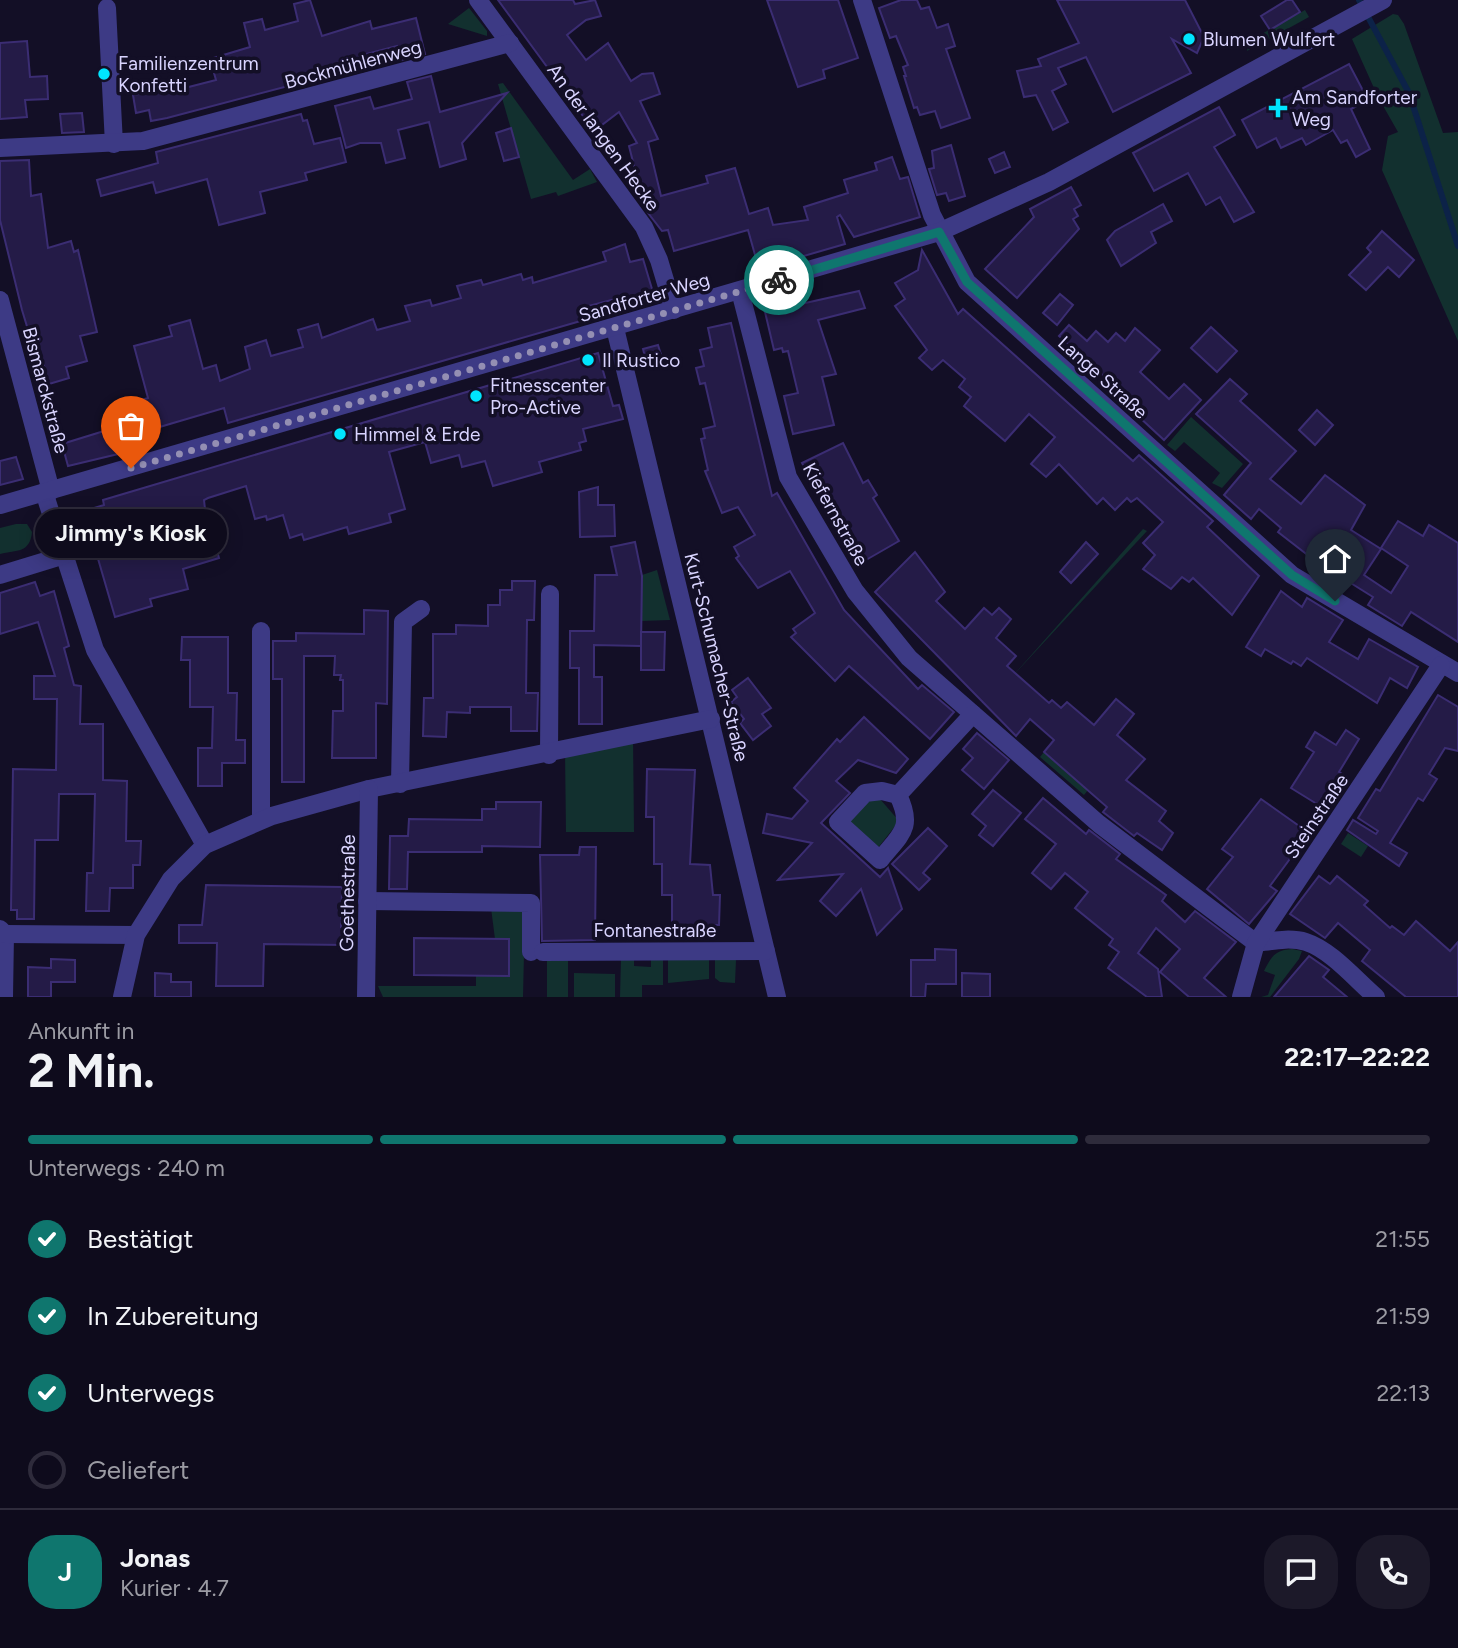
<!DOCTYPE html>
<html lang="de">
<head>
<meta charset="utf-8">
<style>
  :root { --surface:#0e0b1c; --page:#1c1929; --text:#f1f3f6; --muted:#9b9ba3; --line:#2e2b3b; --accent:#0f766e }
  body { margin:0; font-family:Figtree,sans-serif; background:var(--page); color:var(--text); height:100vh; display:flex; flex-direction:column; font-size:26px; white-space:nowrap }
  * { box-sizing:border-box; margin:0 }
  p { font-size:23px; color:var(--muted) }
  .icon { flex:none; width:38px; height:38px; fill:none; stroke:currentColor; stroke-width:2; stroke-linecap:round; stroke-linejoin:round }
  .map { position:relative; height:997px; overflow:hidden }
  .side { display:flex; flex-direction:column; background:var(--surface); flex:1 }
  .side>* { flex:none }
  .pin { position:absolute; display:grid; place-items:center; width:60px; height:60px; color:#fff; margin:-72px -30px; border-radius:50% 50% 50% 0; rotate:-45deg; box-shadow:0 0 7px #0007 }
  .pin .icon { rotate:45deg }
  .courier { position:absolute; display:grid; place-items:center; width:70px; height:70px; margin:-35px; border:5px solid #0f766e; border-radius:50%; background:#fff; color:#222; box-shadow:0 2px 9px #0007 }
  .bubble { position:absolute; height:49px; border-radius:24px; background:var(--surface); box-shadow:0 4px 18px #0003,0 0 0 2px var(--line); font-size:23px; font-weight:700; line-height:49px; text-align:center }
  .head em { font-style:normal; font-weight:700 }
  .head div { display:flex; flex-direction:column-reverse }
  .head { display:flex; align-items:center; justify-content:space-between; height:119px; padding:0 28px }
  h1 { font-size:46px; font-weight:700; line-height:52px }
  .bar { display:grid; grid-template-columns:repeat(4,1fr); gap:10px 7px; align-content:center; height:84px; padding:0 28px }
  .bar i { height:9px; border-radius:5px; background:var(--line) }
  .bar .current { background:var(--accent) }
  .bar p { grid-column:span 4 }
  .line { display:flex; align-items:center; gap:18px; padding:0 28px; border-top:2px solid var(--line) }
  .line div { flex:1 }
  .round { display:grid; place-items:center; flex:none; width:74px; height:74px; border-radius:28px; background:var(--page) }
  ol { padding:0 28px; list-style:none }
  li { display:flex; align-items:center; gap:21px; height:77px }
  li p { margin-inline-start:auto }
  li .icon { padding:7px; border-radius:50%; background:var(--accent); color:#fff; stroke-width:4 }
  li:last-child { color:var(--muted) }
  li i { width:38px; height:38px; border:4px solid var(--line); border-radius:50% }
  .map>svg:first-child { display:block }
  .green { fill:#12302f }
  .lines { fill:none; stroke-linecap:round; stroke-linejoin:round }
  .stream { stroke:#0c2248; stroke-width:6 }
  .building { fill:#241b47; stroke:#3b2d73; stroke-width:2 }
  .minor { stroke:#3d3a85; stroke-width:18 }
  .done { stroke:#948fb3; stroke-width:7; stroke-dasharray:0 12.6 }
  .route { stroke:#0f766e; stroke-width:9 }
  .poi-dot { fill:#00e5ff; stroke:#130f26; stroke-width:2.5 }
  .labels { text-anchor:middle; stroke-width:7; stroke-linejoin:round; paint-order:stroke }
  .poi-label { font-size:19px; fill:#d9d4ff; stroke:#130f26; text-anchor:start }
  .street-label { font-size:19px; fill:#d9d4ff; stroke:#130f26 }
</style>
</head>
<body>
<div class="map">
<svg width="1458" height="997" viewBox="0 0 1458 997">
  <rect width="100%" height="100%" fill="#130f26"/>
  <g class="green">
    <polygon points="469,8 487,31 487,36 448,24"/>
    <polygon points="1305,10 1309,17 1247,51 1249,41"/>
    <polygon points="1393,14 1398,15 1404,24 1443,133 1458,132 1458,341 1382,170 1388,136 1398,132 1378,97 1352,39"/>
    <polygon points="503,83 573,180 590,169 597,182 558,196 556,192 531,199 498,84"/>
    <polygon points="1191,417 1243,464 1222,488 1212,483 1220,473 1184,442 1175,451 1167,445"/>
    <path d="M 16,524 L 27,524 L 32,532 C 30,553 17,550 0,554 L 0,528 Z"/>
    <polygon points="1143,529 1147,531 1011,678"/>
    <polygon points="657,570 670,620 641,621 642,575"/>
    <polygon points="633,737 634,832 566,832 565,751"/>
    <polygon points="1044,752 1088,790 1084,795 1040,757"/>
    <polygon points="880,799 899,821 877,849 846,821 865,800"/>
    <polygon points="1348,833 1368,846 1361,857 1341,844"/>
    <polygon points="491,908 525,910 523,997 383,997 378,986 476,986 476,972 495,939"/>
    <path d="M 1292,949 L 1302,951 L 1299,959 L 1270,997 L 1261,997 L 1268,995 L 1275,975 L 1264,971 C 1271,957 1275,950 1292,949 Z"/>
    <polygon points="568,958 568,997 547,997 547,959"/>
    <polygon points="621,958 634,959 634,966 651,967 651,959 663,959 663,985 642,985 642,997 620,997"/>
    <polygon points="668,959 709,959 709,979 668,983"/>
    <polygon points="715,959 736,960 735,983 720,982 715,978"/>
    <polygon points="574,973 615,974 615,997 574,997"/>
  </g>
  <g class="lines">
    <polyline class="stream" points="1359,0 1409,93 1458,246"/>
  </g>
  <g class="building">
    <polygon points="310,0 322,36 370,21 372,29 416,18 425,54 401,60 397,46 359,56 360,62 314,75 315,79 167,118 151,121 149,110 136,113 133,95 172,88 173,91 216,80 210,59 250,47 244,23 262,19 265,30 298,21 294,4"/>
    <polygon points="498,0 573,0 575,4 595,0 601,16 586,20 567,35 586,60 608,43 631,81 642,74 653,73 660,94 640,101 658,139 648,142 661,196 708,183 706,176 735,168 749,214 768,208 773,225 808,220 804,207 848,193 844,180 877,170 875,163 892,157 900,179 908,177 920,217 854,237 840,215 837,217 845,244 759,269 748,230 674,251 668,230 662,231 645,209 629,146 637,143 619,112 594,131"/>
    <polygon points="767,0 838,0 858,58 823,70 825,78 798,87"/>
    <polygon points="901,0 917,0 921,9 929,7 937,28 948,24 955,46 946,49 970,118 941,128 935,111 920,115 917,107 914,108 904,76 906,76 903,67 908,65 896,36 890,38 879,8"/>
    <polygon points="1057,0 1185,0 1204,37 1197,53 1172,39 1191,73 1113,112 1086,57 1058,68 1066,84 1052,91 1068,122 1053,130 1036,95 1024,97 1017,71 1041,66 1038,59 1079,43"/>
    <polygon points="1287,0 1292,0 1300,12 1270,30 1261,16"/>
    <polygon points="27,41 30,77 47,76 48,99 25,100 27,117 0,119 0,43"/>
    <polygon points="1349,64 1368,100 1351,109 1370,149 1356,157 1347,140 1341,143 1333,130 1306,145 1302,138 1281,148 1276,138 1257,148 1242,120"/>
    <polygon points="431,76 440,112 507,93 462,143 466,159 440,167 429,122 398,130 405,158 386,163 381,143 360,143 346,148 335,106 370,97 374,109 412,99 407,82"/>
    <polygon points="1219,107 1235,135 1214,147 1254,212 1234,222 1220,197 1206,205 1188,173 1154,191 1133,153"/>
    <polygon points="82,113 84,132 62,133 60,114"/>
    <polygon points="301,114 303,121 307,120 314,144 340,138 346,162 305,173 307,180 260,192 265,213 219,225 207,179 156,193 153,182 101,196 97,180 158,163 156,152"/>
    <polygon points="511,128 519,157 504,161 496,133"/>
    <polygon points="951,145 965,196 949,201 946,193 937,195 929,169 934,168 932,151"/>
    <polygon points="1004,152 1010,167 995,173 989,159"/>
    <polygon points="29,160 31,196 41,194 48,248 71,241 74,252 78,250 97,332 80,336 87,361 66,367 69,378 49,384 41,355 36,356 22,310 0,220 0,161"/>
    <polygon points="1071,187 1081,205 1074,209 1078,216 1073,219 1079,229 1017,298 985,269 1034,217 1030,209"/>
    <polygon points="1163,204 1172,221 1151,232 1156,243 1121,266 1107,240 1115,231"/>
    <polygon points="1382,231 1414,260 1399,277 1388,267 1366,290 1349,275 1371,252 1367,248"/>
    <polygon points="625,244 630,262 643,259 655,299 631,306 628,296 623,297 581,308 584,320 228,423 224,408 136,434 132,437 135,450 68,466 62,444 117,427 112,409 148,398 134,346 172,336 169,326 190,320 203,369 216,365 220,381 250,369 245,347 266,340 271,356 303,347 298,330 318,324 322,338 373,319 377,330 410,321 405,306 430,300 432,306 461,298 457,286 481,280 483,285 521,274 523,280 532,277 533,283 606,261 603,252"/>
    <polygon points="922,250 958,314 963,309 1133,461 1139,455 1213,521 1207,527 1259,576 1232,615 1193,578 1189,582 1182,577 1171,589 1143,569 1155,555 1143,543 1163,522 1137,498 1131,502 1127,498 1115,510 1103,498 1097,504 1059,464 1046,477 1031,464 1055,437 1029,414 1005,441 964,406 971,397 959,387 965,379 943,360 932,370 919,358 927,350 895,306 905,299 895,283 918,270"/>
    <polygon points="859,291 865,308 818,320 836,374 822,377 834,425 793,434 784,396 798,393 788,351 783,352 782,348 774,350 765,312"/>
    <polygon points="1060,294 1073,305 1057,325 1043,313"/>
    <polygon points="731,323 772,496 777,493 844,610 918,689 922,685 954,712 930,739 849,666 835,681 791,637 796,633 793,629 815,613 790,571 758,588 736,558 739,556 734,547 755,535 738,507 722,513 705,471 708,470 701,439 705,438 703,429 715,426 705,383 700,384 696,368 704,366 700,350 712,347 708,328"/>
    <polygon points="1069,325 1087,341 1096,331 1108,342 1116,333 1125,341 1135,328 1160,350 1140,372 1169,399 1184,384 1201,400 1164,440 1138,416 1143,411 1059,336"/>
    <polygon points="1211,327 1237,351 1217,372 1191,348"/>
    <polygon points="658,345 663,361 647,365 643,349"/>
    <polygon points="598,353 613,406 619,405 623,419 583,429 586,441 579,443 581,450 539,462 542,472 493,486 485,461 462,467 459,455 431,463 425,442 389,452 405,509 389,514 391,522 349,534 347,527 304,540 302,534 290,538 283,515 267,520 266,516 255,519 246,486 208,498 204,500 205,509 219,558 183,569 188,589 150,599 152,606 115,617 94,545 80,549 71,515 104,505 103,500"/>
    <polygon points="1230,379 1247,394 1240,401 1296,451 1270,479 1301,504 1325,475 1365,505 1351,530 1381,549 1364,575 1391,593 1408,566 1381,548 1398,521 1423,536 1429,525 1458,543 1458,642 1411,612 1402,626 1368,605 1373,597 1314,560 1278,532 1281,528 1259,509 1251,519 1224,495 1251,463 1196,414"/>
    <polygon points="1317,410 1333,425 1315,445 1299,430"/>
    <polygon points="843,443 863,483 868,480 877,495 873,498 899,541 859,564 802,463"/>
    <polygon points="16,457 23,479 0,485 0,461"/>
    <polygon points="598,487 598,505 614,505 615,536 580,537 579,492"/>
    <polygon points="635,542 642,576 641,646 594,645 594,677 602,677 602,724 579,724 579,668 570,668 570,631 594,631 595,575 617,575 611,547"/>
    <polygon points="1086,542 1098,554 1071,583 1060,572"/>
    <polygon points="915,552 945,592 936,601 965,629 984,608 992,615 999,608 1011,619 996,638 1016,656 1007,666 1049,703 1052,700 1061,708 1067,702 1094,725 1116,699 1134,714 1117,735 1145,759 1126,780 1166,811 1159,821 1173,833 1162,850 1137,833 1134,836 1103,812 1107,807 1044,752 1054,740 1030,719 1016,736 875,592"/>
    <polygon points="512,581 535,581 534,620 527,620 526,693 538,693 537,731 511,731 511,707 470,707 470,713 447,712 446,737 423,736 424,698 433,698 433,634 456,634 456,625 488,626 488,605 500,605 500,590 512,590"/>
    <polygon points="35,582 40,596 54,591 69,646 64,648 74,685 81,686 80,724 103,724 103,780 127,781 126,841 141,841 140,865 133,865 133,888 110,888 109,911 86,911 87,873 93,873 95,794 59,794 58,840 35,840 34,919 17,919 17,910 11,910 13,769 56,770 57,699 34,699 34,676 55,676 38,622 0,634 0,593"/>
    <polygon points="1281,591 1302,607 1307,598 1343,620 1329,642 1358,659 1369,639 1418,667 1407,688 1390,678 1377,703 1307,658 1301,666 1293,661 1291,664 1265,649 1261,656 1246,647"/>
    <polygon points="364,610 388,611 387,704 376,703 376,758 332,758 333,711 343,711 343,680 340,680 341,675 334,675 335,656 304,656 304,782 282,782 282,679 273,679 273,641 296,641 296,633 364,634"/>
    <polygon points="641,632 665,632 664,670 641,670"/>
    <polygon points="182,637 228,637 228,693 237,693 236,740 245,740 245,763 222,763 222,786 198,786 198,748 212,748 213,707 190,707 190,660 181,660"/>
    <polygon points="748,678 771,708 762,714 771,726 753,740 740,723 744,719 731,702 737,697 732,690"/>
    <polygon points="1438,695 1458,707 1458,751 1445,748 1429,774 1437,779 1423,801 1418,798 1390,843 1407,853 1399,866 1347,830 1353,820 1376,834 1378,831 1358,818 1376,789 1380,791"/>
    <polygon points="864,717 908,759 896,773 858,760 836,781 850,793 821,823 880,877 888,868 902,909 877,935 861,889 836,916 820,901 843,874 778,880 812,843 763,833 767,814 792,819 808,801 794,788 837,739 840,742"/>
    <polygon points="1346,730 1359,739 1339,772 1346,776 1325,809 1291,788 1314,752 1306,747 1315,732 1336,745"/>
    <polygon points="977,733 1009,760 984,789 962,770 973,758 963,749"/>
    <polygon points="647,769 695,770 690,864 710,865 713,895 720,895 719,925 672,925 672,895 662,895 662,864 654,864 654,817 646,817"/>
    <polygon points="993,790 1021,813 993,846 979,835 986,826 972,814"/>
    <polygon points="1043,798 1086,834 1089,830 1120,854 1116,859 1166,895 1162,901 1185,922 1195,911 1236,942 1204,978 1226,997 1189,997 1160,972 1180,949 1156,928 1138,953 1158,969 1162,997 1147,997 1108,968 1119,952 1109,945 1113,939 1075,908 1088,892 1065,873 1051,889 1032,873 1056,844 1025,819"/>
    <polygon points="1261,799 1309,833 1270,886 1277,891 1249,924 1207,889 1233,857 1222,849"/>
    <polygon points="496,802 541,802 540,847 482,846 482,852 408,852 407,889 389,889 390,836 408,836 409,819 482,820 482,809 496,809"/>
    <polygon points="928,828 947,846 923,873 930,879 919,890 892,864"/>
    <polygon points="580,847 596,847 595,940 542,941 540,855 579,855"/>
    <polygon points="1319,876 1330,884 1337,876 1368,901 1364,905 1390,928 1392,926 1404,935 1416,921 1450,951 1458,942 1458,997 1406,997 1362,961 1370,950 1338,923 1325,938 1290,914"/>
    <polygon points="206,885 342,887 341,927 346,927 346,945 264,944 263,986 216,986 217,943 179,943 179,925 202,925"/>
    <polygon points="414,938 509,939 509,976 414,975"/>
    <polygon points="935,949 956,950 956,984 926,984 925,997 911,997 911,960 935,960"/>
    <polygon points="1309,956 1329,970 1323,977 1347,997 1274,997"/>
    <polygon points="51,959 75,960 75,982 51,982 51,997 28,997 28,967 51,968"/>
    <polygon points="155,973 171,974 171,982 191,982 191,997 155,997"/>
    <polygon points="962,973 990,974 990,997 962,997"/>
  </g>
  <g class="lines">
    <g class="minor">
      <polyline points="478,0 644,227 659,260 674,310"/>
      <polyline points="862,0 932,215 967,282 1292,575 1458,673"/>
      <polyline points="107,8 114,144"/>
      <polyline points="0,148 143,141 510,43"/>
      <polyline points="740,291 788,477 855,591 909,658 973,714 1099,824 1256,943"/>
      <polyline points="0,300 51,491"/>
      <polyline points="615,328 777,997"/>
      <polyline points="44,492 95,650 205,845"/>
      <polyline points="0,505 939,232 1049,182 1383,0"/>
      <polyline points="0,575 65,555"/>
      <polyline points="261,631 261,820"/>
      <polyline points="549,755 550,594"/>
      <polyline points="400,784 403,622 421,609"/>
      <path d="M 898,795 L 882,791 L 865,793 L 838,822 L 880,860 C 901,834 914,828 898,795 L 973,714"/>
      <polyline points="367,901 531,903 531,952"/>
      <polyline points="0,929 5,934 4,997"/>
      <polyline points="5,934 136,935"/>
      <path d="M 1256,943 C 1272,941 1290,937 1306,942 C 1331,950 1356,980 1376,997"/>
      <polyline points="543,952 766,951"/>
      <polyline points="122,997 136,935 171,879 205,845 272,816 369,789 711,719"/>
      <polyline points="366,997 369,789"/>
      <polyline points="1241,997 1256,943 1441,665"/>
    </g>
  </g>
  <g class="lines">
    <polyline class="done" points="131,468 779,280"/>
    <polyline class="route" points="779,280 939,232 967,282 1292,575 1335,601"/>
  </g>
  <g class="poi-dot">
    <circle cx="1189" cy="39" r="7"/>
    <circle cx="104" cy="74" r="7"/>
    <path d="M1274.5 97.5h7v7h7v7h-7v7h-7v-7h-7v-7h7z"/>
    <circle cx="588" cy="360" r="7"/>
    <circle cx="476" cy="396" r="7"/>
    <circle cx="340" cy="434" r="7"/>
  </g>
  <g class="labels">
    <g class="poi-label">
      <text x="1203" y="46">Blumen Wulfert</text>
      <text x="118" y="70">Familienzentrum<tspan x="118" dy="22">Konfetti</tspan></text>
      <text x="1292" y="104">Am Sandforter<tspan x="1292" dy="22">Weg</tspan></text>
      <text x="602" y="367">Il Rustico</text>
      <text x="490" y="392">Fitnesscenter<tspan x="490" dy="22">Pro-Active</tspan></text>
      <text x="354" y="441">Himmel &amp; Erde</text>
    </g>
    <g class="street-label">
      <text transform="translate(353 64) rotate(-15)" y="7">Bockmühlenweg</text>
      <text transform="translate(604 137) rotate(54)" y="7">An der langen Hecke</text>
      <text transform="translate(644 297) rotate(-16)" y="7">Sandforter Weg</text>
      <text transform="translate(1103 377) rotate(42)" y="7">Lange Straße</text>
      <text transform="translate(46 390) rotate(75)" y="7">Bismarckstraße</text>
      <text transform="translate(836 514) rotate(61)" y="7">Kiefernstraße</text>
      <text transform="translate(717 657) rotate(76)" y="7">Kurt-Schumacher-Straße</text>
      <text transform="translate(1316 816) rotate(-56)" y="7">Steinstraße</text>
      <text transform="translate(347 893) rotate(-89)" y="7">Goethestraße</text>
      <text x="655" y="937">Fontanestraße</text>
    </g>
  </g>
</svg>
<div class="pin" style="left:131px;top:468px;background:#ea580c"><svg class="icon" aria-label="bag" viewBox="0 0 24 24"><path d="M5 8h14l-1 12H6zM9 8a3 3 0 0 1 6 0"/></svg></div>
<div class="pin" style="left:1335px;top:601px;background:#1f2937"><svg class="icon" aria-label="home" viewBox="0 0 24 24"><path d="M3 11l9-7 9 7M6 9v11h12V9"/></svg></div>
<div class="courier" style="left:779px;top:280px"><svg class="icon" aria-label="bike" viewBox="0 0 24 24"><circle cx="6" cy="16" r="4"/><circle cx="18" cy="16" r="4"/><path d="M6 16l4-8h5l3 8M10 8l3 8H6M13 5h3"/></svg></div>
<div class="bubble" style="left:35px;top:509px;width:192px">Jimmy's Kiosk</div>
</div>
<section class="side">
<div class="head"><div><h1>2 Min.</h1><p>Ankunft in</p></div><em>22:17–22:22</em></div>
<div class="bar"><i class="current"></i><i class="current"></i><i class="current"></i><i></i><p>Unterwegs · 240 m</p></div>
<ol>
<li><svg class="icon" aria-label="check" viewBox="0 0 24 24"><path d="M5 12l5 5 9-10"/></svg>Bestätigt<p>21:55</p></li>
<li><svg class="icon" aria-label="check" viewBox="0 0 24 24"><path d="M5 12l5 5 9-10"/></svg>In Zubereitung<p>21:59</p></li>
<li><svg class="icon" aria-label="check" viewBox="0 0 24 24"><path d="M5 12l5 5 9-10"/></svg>Unterwegs<p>22:13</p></li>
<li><i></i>Geliefert</li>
</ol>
<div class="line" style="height:126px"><b class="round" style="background:var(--accent);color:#fff">J</b><div><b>Jonas</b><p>Kurier · 4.7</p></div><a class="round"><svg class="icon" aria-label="chat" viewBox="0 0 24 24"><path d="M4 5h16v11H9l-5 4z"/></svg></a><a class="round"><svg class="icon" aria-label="phone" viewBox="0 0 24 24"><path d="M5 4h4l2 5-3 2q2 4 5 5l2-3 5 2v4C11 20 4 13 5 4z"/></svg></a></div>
</section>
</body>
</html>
